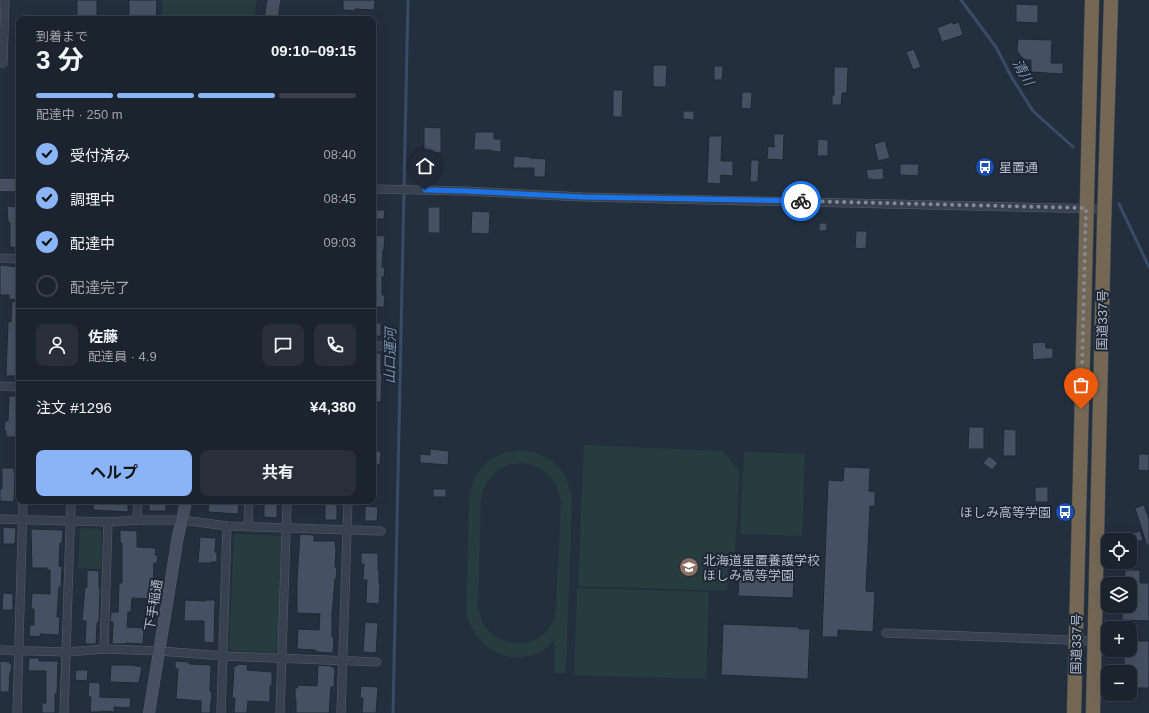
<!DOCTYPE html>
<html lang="ja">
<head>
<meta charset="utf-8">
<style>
  :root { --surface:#1b232e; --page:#282f3a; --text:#f1f3f6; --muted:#a0a4aa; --line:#39404a; --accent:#8ab4f8 }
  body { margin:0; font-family:Helvetica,"Noto Sans JP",sans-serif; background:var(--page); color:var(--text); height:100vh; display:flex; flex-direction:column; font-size:15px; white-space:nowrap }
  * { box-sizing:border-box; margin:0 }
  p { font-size:13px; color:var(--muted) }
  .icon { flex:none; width:22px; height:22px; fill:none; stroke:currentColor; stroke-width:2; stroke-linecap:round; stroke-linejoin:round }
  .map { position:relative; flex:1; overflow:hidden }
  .drawer { position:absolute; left:16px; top:16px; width:360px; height:488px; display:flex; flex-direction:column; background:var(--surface); border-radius:8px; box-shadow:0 4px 16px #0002,0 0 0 1px var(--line) }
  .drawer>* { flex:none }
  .fabs { position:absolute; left:1101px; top:533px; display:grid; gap:8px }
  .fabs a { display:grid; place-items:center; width:36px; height:36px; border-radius:8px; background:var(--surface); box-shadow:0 4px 16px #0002,0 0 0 1px var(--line); font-size:20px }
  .pin { position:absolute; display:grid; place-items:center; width:34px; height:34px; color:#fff; margin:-41px -17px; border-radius:50% 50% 50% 0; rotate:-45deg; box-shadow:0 0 4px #0007 }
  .pin .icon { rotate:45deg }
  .courier { position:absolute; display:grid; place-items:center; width:40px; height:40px; margin:-20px; border:3px solid #1a73e8; border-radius:50%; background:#fff; color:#222; box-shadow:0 1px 5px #0007 }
  .overview em { font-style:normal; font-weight:700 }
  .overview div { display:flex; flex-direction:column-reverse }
  .overview { display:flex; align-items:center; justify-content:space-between; height:68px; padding:0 20px }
  h1 { font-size:26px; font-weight:700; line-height:30px }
  .bar { display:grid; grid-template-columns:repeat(4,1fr); gap:6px 4px; align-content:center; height:48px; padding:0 20px }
  .bar i { height:5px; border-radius:3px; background:var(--line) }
  .bar .active { background:var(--accent) }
  .bar p { grid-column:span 4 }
  .line { display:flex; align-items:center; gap:10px; padding:0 20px; border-top:1px solid var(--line) }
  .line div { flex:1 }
  .round { display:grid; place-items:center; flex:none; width:42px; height:42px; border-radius:8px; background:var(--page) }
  ol { padding:0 20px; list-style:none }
  li { display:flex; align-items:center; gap:12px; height:44px }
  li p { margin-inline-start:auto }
  li .icon { padding:4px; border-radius:50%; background:var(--accent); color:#111; stroke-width:4 }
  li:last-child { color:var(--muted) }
  li i { width:22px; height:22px; border:2px solid var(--line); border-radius:50% }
  .cta { display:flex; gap:8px; margin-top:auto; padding:8px 20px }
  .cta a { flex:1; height:46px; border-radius:8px; background:var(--accent); color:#111; font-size:16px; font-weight:700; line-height:46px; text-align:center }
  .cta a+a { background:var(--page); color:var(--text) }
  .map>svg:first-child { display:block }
  .green { fill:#263c3f; fill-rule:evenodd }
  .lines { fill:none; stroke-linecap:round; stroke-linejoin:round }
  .stream { stroke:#394c67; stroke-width:3 }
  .building { fill:#455162; stroke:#1f2835 }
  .street-casing { stroke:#565f6c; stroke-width:9 }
  .secondary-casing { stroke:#565f6c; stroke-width:12 }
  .highway-casing { stroke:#434c59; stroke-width:15 }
  .street { stroke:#38414e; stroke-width:8 }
  .secondary { stroke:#465061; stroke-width:11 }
  .highway { stroke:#746855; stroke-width:14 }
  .done { stroke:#828b98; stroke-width:4; stroke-dasharray:0 7.2 }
  .route { stroke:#1a73e8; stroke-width:5 }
  .labels { text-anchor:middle; stroke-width:4; stroke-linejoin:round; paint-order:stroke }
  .poi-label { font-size:13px; fill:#b4bcc9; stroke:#1d2633; text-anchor:start }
  .street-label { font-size:13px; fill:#b4bcc9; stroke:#1d2633 }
  .water-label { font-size:14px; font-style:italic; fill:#7c92b1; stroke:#1d2633 }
</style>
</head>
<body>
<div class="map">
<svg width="1149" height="713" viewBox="0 0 1149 713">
  <rect width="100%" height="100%" fill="#242f3e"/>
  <g class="green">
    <polygon points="162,0 257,0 254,19 162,19"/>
    <polygon points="584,445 723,451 739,471 735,552 729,552 727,591 578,586"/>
    <path d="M 520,450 C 550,452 569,470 572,500 L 566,673 L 554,673 L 555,640 C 550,645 545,650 538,653 C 505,667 474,645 466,613 L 469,501 C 472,471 490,452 520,450 ZM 522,463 C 546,466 558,480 561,503 L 556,610 C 548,657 483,653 478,606 L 481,500 C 485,477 499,464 522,463 Z"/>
    <polygon points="744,452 805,454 802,536 740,534"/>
    <polygon points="80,528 99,529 102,532 101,569 78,568"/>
    <polygon points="237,534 281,536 278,647 274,653 230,650 229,644 234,535"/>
    <polygon points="577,588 709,592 706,679 574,675"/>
  </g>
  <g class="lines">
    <g class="stream">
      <polyline points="961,0 996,47 1012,78 1033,111 1073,147"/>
      <polyline points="1119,204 1149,267"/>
      <polyline points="393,713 408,0"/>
    </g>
  </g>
  <g class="building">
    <rect x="77" y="0" width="20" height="19"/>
    <polygon points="129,0 157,0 156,19 129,19"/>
    <polygon points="343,0 375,0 374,10 355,9 355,11 343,10"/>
    <polygon points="1016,4 1038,5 1038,23 1016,22"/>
    <polygon points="952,22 953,24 959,22 963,35 942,42 937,28"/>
    <polygon points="1018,39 1052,40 1051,63 1063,63 1063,74 1031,72 1031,60 1024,60 1017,51"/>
    <polygon points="914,49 921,67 913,70 906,52"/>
    <polygon points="653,65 667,65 666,87 653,87"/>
    <polygon points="714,66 723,66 722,80 714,80"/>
    <polygon points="834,67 848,67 847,93 842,93 841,105 832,105 832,95 834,95"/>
    <polygon points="613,90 623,90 622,117 613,117"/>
    <polygon points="742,92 752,92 751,109 741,108"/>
    <polygon points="683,111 694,111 694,120 683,119"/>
    <polygon points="424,127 441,128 441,153 424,152"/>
    <polygon points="475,132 494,132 494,139 501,139 501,152 491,151 491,150 474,150"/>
    <polygon points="774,134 784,134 783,160 767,159 768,146 774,147"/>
    <polygon points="709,136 722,136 721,161 733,161 733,176 721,175 720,184 707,183"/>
    <polygon points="818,139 828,140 828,156 817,156"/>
    <polygon points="885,141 890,158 878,161 874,144"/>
    <polygon points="514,156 530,157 530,158 546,159 545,177 534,177 534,168 513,168"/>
    <polygon points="751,160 759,160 758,182 750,182"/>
    <polygon points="900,164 919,164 918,176 900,175"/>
    <polygon points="883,168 884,179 872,180 871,179 868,179 866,170"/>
    <polygon points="7,206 18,207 19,248 10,247 10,223 8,222"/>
    <rect x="428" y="207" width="12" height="26"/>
    <polygon points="373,210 385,210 384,219 373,219"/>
    <polygon points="472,211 490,212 489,234 471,233"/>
    <rect x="819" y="223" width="8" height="8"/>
    <polygon points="856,231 867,231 866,249 855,248"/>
    <polygon points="374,235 385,236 384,250 383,250 382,267 385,267 384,277 382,277 382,295 385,295 384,307 373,307"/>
    <polygon points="0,265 19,267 18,300 9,299 9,295 0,295"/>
    <polygon points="12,301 19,302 18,376 6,376 8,322 11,322"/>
    <rect x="373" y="323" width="8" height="13"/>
    <polygon points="1045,342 1046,348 1053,348 1053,358 1033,360 1032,343"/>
    <polygon points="373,353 381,353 381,374 382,374 381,402 373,402"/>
    <polygon points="9,396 19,396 19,414 18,414 16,437 6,437 6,431 4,431 5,421 8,421"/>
    <polygon points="969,427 984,427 984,449 968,449"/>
    <polygon points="1004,429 1016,430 1016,456 1003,456"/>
    <polygon points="430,449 449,451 448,465 420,463 420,454 430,455"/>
    <polygon points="373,451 381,451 380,465 373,464"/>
    <polygon points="1139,454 1149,454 1149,471 1138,470"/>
    <polygon points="989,456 998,463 992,470 983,463"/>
    <polygon points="844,467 870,468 869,491 875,492 875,506 870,506 866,591 875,592 873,632 838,630 838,637 822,637 828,480 843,481"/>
    <polygon points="2,468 14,468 14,472 15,472 14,502 0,501 0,489 2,489"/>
    <rect x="1035" y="487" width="13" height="15"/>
    <rect x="433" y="489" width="13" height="8"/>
    <polygon points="93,501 128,501 128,512 93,510"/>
    <rect x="149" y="501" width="17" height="10"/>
    <polygon points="211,501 239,501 238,514 208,512 209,502 211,502"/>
    <polygon points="325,501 336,501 336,506 337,506 337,520 325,520"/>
    <polygon points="264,502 277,502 277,518 264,517"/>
    <polygon points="1144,505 1149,519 1149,545 1147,546 1135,508"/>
    <polygon points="365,506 378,507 377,521 365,521"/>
    <polygon points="3,527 16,528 15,544 3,544"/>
    <polygon points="31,529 63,530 62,544 60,543 59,566 62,567 61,587 59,587 57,617 60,617 59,635 40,634 40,637 29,636 30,625 34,625 34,609 31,609 32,593 50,594 50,570 47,570 47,568 32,568"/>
    <polygon points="120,530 137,531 137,547 156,548 155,555 158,555 157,563 154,563 153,599 132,598 131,612 128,612 127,627 144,628 143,644 126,643 126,644 112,644 113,622 110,622 111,612 118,612 119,583 122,583 122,543 120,543"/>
    <polygon points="1140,531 1143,540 1133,543 1130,534"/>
    <polygon points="300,534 314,535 314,541 335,541 336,550 335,567 337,567 336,579 335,579 332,615 332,637 334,638 333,653 316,652 316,650 297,649 298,629 319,630 320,614 297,613 297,580"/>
    <polygon points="200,537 216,538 215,552 217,553 217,562 212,562 212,563 198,563"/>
    <polygon points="361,553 378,553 378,570 379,570 379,583 380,583 379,604 366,603 367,580 363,580 364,564 361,564"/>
    <polygon points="740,558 795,560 793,598 738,596"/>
    <polygon points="87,570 99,571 99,588 100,588 99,622 98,622 97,623 96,644 85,644 86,621 82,621 85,587 87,587"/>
    <polygon points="1125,570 1140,570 1140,583 1149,583 1149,621 1122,620 1123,607 1130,607 1130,584 1124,584"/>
    <polygon points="3,593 13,594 13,610 2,610"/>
    <polygon points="185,600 205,601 205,600 215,600 214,643 204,642 204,621 184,621"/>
    <polygon points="365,622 378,623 376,653 363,652"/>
    <polygon points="723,624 799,627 799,629 810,629 808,679 721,675"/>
    <polygon points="1130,641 1149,641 1149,688 1138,688 1138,691 1130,691 1130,672 1124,672 1124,650 1130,650"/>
    <polygon points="29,658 39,658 39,661 58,661 57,694 55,694 55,712 54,713 42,713 42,703 46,703 46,671 28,671"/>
    <polygon points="0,661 10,662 10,664 12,664 11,671 10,672 9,692 0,692"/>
    <polygon points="175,661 189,662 189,664 211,665 210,691 212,692 210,713 201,713 201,701 176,699 178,669 175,669"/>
    <polygon points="237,664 248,665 247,670 272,672 272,686 270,686 270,702 248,701 247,713 234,713 235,698 232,698 233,686 234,666 237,666"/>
    <polygon points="111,665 131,665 142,667 139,683 110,682"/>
    <polygon points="318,665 331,666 335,669 334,687 331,687 329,713 296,713 296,699 295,699 295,688 297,688 298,685 317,686"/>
    <polygon points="76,670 88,670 87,681 75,680"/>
    <polygon points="89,682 100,683 100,697 131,698 130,708 114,707 114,712 100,711 100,712 90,712 91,697 88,697"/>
    <polygon points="361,686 378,687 376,713 362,713 363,698 360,698"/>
  </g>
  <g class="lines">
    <defs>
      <g id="street">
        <polyline points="0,63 3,63 5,0"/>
        <polyline points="373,189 465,191 583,197 1105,209"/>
        <polyline points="0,258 19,259"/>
        <polyline points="373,346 381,346"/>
        <polyline points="0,386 19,387"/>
        <polyline points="0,519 108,522 137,520 182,520 227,526 381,531"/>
        <polyline points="137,520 138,501"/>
        <polyline points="248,526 249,501"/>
        <polyline points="886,633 1094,641"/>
        <polyline points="104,649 108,522"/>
        <polyline points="0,650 67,652 104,649 160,651 223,656 377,662"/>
        <polyline points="17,713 23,501"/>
        <polyline points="64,713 71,501"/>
        <polyline points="221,713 227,526"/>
        <polyline points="280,713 287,501"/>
        <polyline points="341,713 348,501"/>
      </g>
      <g id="secondary">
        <polyline points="271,19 274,0"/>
        <polyline points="0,185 19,185"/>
        <polyline points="149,713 178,536 182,520 186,501"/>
      </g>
      <g id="highway">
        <polyline points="1074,713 1092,0"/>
        <polyline points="1093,713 1104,225 1111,0"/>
      </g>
    </defs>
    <use href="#street" class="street-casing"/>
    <use href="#secondary" class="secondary-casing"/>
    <use href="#highway" class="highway-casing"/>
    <use href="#street" class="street"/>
    <use href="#secondary" class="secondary"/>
    <use href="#highway" class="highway"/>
  </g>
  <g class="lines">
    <polyline class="done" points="801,201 1086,208 1081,409"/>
    <polyline class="route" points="425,190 465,191 583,197 801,201"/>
  </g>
  <defs>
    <symbol id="bus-disc" viewBox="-11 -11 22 22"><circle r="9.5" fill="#1a4fb4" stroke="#1d2633"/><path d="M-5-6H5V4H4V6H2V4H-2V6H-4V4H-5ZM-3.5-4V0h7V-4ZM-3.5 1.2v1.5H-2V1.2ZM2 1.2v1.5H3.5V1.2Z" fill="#fff"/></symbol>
    <symbol id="school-disc" viewBox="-11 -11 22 22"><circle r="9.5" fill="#8d6e63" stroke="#1d2633"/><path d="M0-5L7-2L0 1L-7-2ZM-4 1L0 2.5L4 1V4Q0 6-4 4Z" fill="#fff"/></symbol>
  </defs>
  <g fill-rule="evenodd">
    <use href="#bus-disc" x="974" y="156" width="22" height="22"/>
    <use href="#bus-disc" x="1054" y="501" width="22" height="22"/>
    <use href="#school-disc" x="678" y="556" width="22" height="22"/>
  </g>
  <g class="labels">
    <g class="poi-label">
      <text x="999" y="172">星置通</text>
      <text x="1051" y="517" text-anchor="end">ほしみ高等学園</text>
      <text x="703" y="565">北海道星置養護学校<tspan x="703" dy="15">ほしみ高等学園</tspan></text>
    </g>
    <g class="street-label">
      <text transform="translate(1102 320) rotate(-89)" y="5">国道337号</text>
      <text transform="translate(153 605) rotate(-81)" y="5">下手稲通</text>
      <text transform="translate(1076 644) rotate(-89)" y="5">国道337号</text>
    </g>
    <g class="water-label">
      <text transform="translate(1023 72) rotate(60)" y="5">清川</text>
      <text transform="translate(390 356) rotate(-89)" y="5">山口運河</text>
    </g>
  </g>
</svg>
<div class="fabs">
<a><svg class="icon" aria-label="locate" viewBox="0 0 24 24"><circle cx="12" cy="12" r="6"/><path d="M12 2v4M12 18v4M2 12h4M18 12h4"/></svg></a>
<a><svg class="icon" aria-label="layers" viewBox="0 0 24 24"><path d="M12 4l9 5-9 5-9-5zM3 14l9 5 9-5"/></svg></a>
<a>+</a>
<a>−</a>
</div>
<div class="pin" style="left:1081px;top:409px;background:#ea580c"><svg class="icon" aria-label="bag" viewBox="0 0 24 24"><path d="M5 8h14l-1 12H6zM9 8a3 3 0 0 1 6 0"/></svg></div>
<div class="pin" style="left:425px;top:190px;background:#1f2937"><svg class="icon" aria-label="home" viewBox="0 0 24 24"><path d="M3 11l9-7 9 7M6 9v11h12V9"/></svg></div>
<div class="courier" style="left:801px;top:201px"><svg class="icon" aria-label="bike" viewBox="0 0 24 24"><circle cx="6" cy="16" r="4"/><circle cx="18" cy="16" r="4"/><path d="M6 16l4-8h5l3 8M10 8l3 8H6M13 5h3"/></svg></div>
<section class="drawer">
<div class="overview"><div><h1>3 分</h1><p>到着まで</p></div><em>09:10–09:15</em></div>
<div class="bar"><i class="active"></i><i class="active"></i><i class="active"></i><i></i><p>配達中 · 250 m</p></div>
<ol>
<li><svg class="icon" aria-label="check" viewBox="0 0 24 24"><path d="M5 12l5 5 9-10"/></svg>受付済み<p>08:40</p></li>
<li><svg class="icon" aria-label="check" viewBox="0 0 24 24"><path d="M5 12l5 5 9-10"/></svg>調理中<p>08:45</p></li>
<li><svg class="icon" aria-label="check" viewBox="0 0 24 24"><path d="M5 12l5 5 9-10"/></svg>配達中<p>09:03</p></li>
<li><i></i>配達完了</li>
</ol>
<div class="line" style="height:72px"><a class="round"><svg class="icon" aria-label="person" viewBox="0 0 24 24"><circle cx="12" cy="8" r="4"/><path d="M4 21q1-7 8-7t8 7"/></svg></a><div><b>佐藤</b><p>配達員 · 4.9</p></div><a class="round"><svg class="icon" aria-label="chat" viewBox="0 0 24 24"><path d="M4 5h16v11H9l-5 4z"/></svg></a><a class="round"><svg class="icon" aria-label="phone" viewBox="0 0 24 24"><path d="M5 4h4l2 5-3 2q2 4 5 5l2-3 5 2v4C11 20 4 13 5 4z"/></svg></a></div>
<div class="line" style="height:52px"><div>注文 #1296</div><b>¥4,380</b></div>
<div class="cta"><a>ヘルプ</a><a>共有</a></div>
</section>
</div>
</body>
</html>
